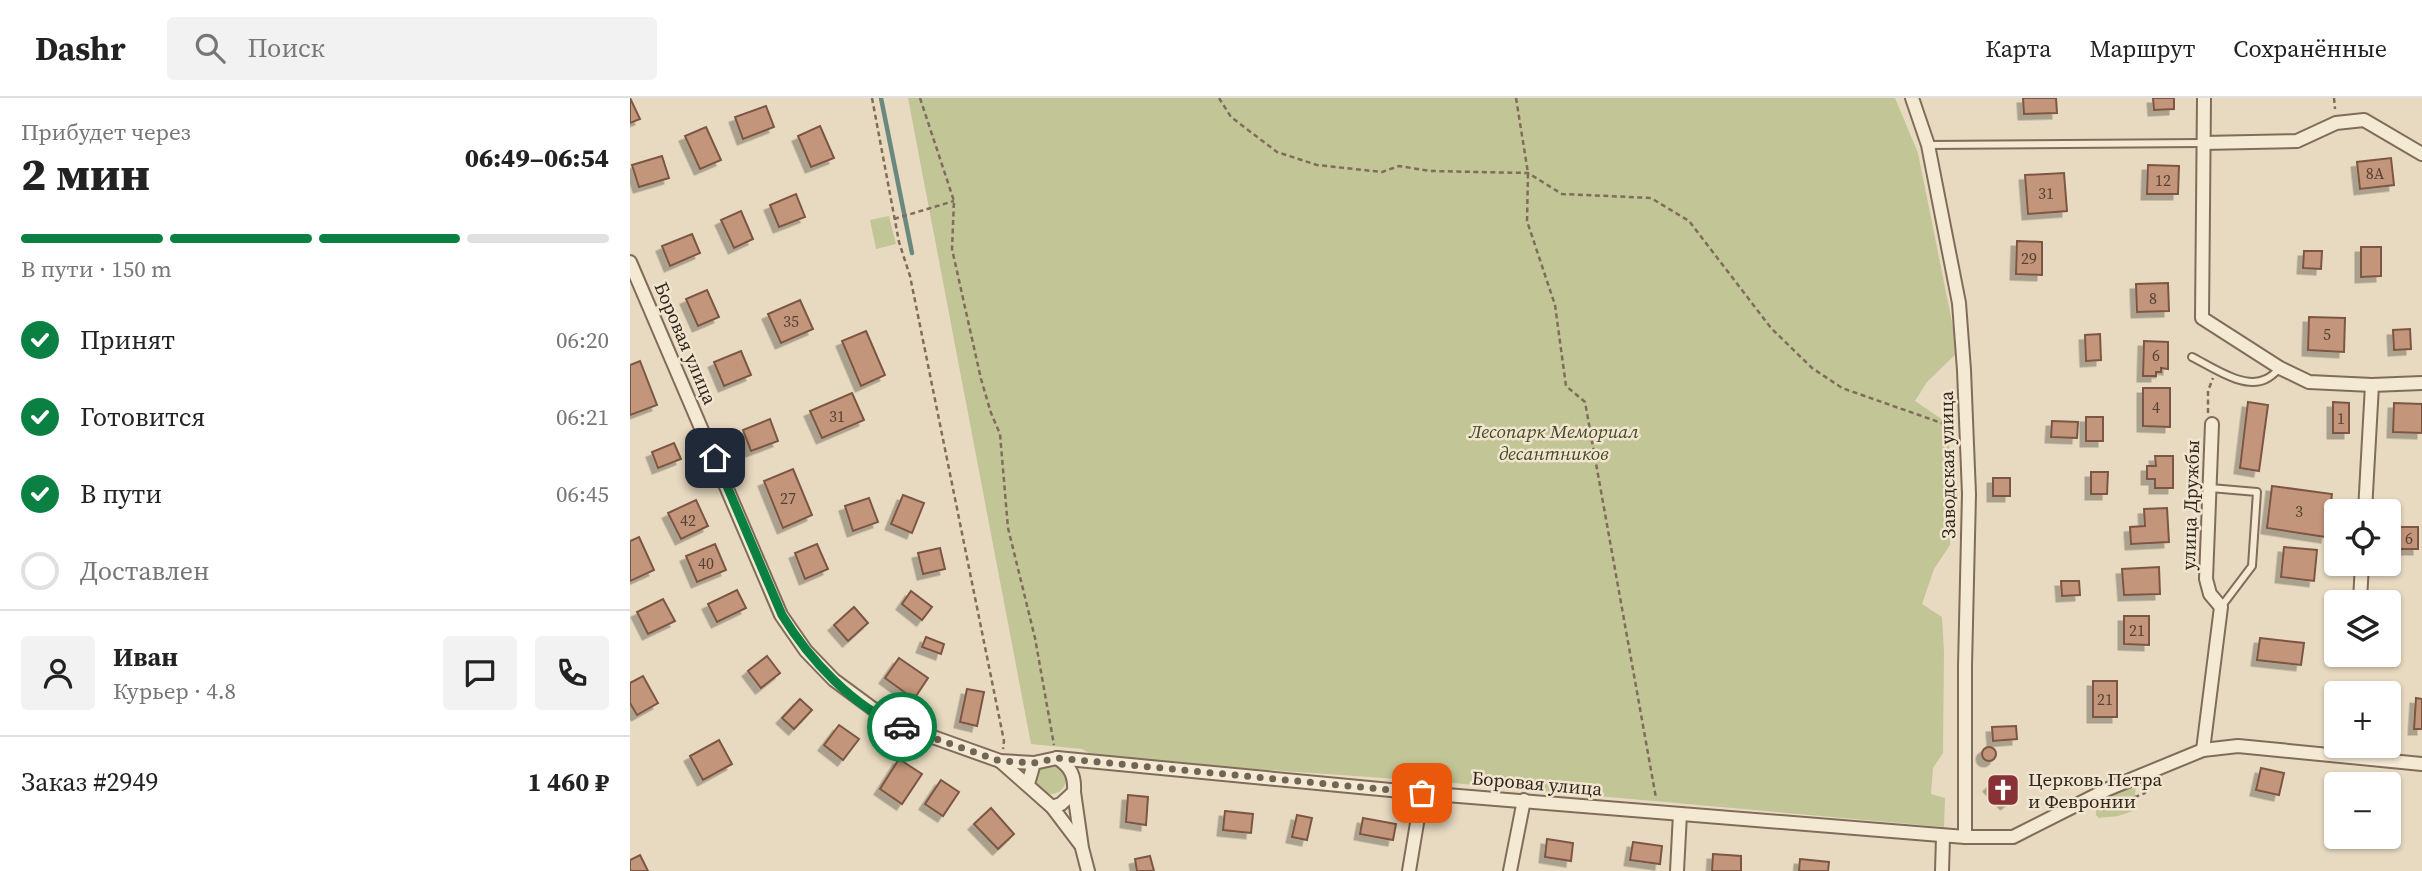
<!DOCTYPE html>
<html lang="ru">
<head>
<meta charset="utf-8">
<style>
  :root { --surface:#fff; --page:#f2f2f2; --text:#222; --muted:#767676; --line:#e0e0e0; --accent:#0b8043 }
  body { margin:0; font-family:"Source Serif 4",serif; background:var(--page); color:var(--text); height:100vh; display:flex; flex-direction:column; font-size:26px; white-space:nowrap }
  * { box-sizing:border-box; margin:0 }
  p { font-size:23px; color:var(--muted) }
  .icon { flex:none; width:38px; height:38px; fill:none; stroke:currentColor; stroke-width:2; stroke-linecap:round; stroke-linejoin:round }
  .map { position:relative; flex:1; overflow:hidden }
  .panel { display:flex; flex-direction:column; background:var(--surface); width:630px }
  .panel>* { flex:none }
  .tools { position:absolute; left:1694px; top:401px; display:grid; gap:14px }
  .tools a { display:grid; place-items:center; width:77px; height:77px; border-radius:7px; background:var(--surface); box-shadow:0 2px 5px #0004; font-size:35px }
  .pin { position:absolute; display:grid; place-items:center; width:60px; height:60px; color:#fff; margin:-30px; border-radius:14px; box-shadow:0 4px 10px #0006 }
  .courier { position:absolute; display:grid; place-items:center; width:70px; height:70px; margin:-35px; border:5px solid #0b8043; border-radius:50%; background:#fff; color:#222; box-shadow:0 2px 9px #0007 }
  .headline em { font-style:normal; font-weight:800 }
  .headline div { display:flex; flex-direction:column-reverse }
  .headline { display:flex; align-items:center; justify-content:space-between; height:119px; padding:0 21px }
  h1 { font-size:46px; font-weight:800; line-height:52px }
  .bar { display:grid; grid-template-columns:repeat(4,1fr); gap:10px 7px; align-content:center; height:84px; padding:0 21px }
  .bar i { height:9px; border-radius:5px; background:var(--line) }
  .bar .active { background:var(--accent) }
  .bar p { grid-column:span 4 }
  .line { display:flex; align-items:center; gap:18px; padding:0 21px; border-top:2px solid var(--line) }
  .line div { flex:1 }
  .round { display:grid; place-items:center; flex:none; width:74px; height:74px; border-radius:7px; background:var(--page) }
  ol { padding:0 21px; list-style:none }
  li { display:flex; align-items:center; gap:21px; height:77px }
  li p { margin-inline-start:auto }
  li .icon { padding:7px; border-radius:50%; background:var(--accent); color:#fff; stroke-width:4 }
  li:last-child { color:var(--muted) }
  li i { width:38px; height:38px; border:4px solid var(--line); border-radius:50% }
  header { display:flex; align-items:center; gap:42px; box-sizing:border-box; height:98px; padding:0 35px; background:var(--surface); border-bottom:2px solid var(--line) }
  header strong { font-size:33px }
  nav { display:flex; gap:38px; margin-inline-start:auto; font-size:24px }
  .search { width:490px; height:63px; background:var(--page); display:flex; align-items:center; gap:18px; box-sizing:border-box; padding:0 24px; border-radius:7px; color:var(--muted); font-size:26px }
  main { display:flex; flex:1; min-height:0 }
  .map>svg:first-child { display:block }
  .green { fill:#c2c596 }
  .lines { fill:none; stroke-linecap:round; stroke-linejoin:round }
  .stream { stroke:#6b887f; stroke-width:4.5 }
  .building { fill:#c3957a; stroke:#7c5743; stroke-width:2; filter:url(#shadow) }
  .service-casing { stroke:#806c5a; stroke-width:10 }
  .minor-casing { stroke:#806c5a; stroke-width:16 }
  .path { stroke:#806c5a; stroke-width:2.5; stroke-dasharray:5 3.5; stroke-linecap:butt }
  .service { stroke:#f4e9d3; stroke-width:6 }
  .minor { stroke:#f4e9d3; stroke-width:12 }
  .done { stroke:#716556; stroke-width:7; stroke-dasharray:0 12.6 }
  .route { stroke:#0b8043; stroke-width:9 }
  .labels { text-anchor:middle; stroke-width:5; stroke-linejoin:round; paint-order:stroke }
  .number-label { font-size:16px; fill:#564234 }
  .street-label { font-size:19px; fill:#31261d; stroke:#f1e5cf }
  .park-label { font-size:19px; font-style:italic; fill:#444b26; stroke:#f1e5cf }
  .poi-label { font-size:19px; fill:#31261d; stroke:#f1e5cf; text-anchor:start }
</style>
</head>
<body>
<header>
<strong>Dashr</strong>
<div class="search"><svg class="icon" aria-label="search" viewBox="0 0 24 24"><circle cx="10" cy="10" r="6"/><path d="M15 15l6 6"/></svg>Поиск</div>
<nav><a>Карта</a><a>Маршрут</a><a>Сохранённые</a></nav>
</header>
<main>
<section class="panel">
<div class="headline"><div><h1>2 мин</h1><p>Прибудет через</p></div><em>06:49–06:54</em></div>
<div class="bar"><i class="active"></i><i class="active"></i><i class="active"></i><i></i><p>В пути · 150 m</p></div>
<ol>
<li><svg class="icon" aria-label="check" viewBox="0 0 24 24"><path d="M5 12l5 5 9-10"/></svg>Принят<p>06:20</p></li>
<li><svg class="icon" aria-label="check" viewBox="0 0 24 24"><path d="M5 12l5 5 9-10"/></svg>Готовится<p>06:21</p></li>
<li><svg class="icon" aria-label="check" viewBox="0 0 24 24"><path d="M5 12l5 5 9-10"/></svg>В пути<p>06:45</p></li>
<li><i></i>Доставлен</li>
</ol>
<div class="line" style="height:126px"><a class="round"><svg class="icon" aria-label="person" viewBox="0 0 24 24"><circle cx="12" cy="8" r="4"/><path d="M4 21q1-7 8-7t8 7"/></svg></a><div><b>Иван</b><p>Курьер · 4.8</p></div><a class="round"><svg class="icon" aria-label="chat" viewBox="0 0 24 24"><path d="M4 5h16v11H9l-5 4z"/></svg></a><a class="round"><svg class="icon" aria-label="phone" viewBox="0 0 24 24"><path d="M5 4h4l2 5-3 2q2 4 5 5l2-3 5 2v4C11 20 4 13 5 4z"/></svg></a></div>
<div class="line" style="height:91px"><div>Заказ #2949</div><b>1 460 ₽</b></div>
</section>
<div class="map">
<svg width="1792" height="773" viewBox="0 0 1792 773">
  <defs>
    <filter id="shadow"><feDropShadow dx="-5.5" dy="5.5" stdDeviation="0" flood-color="#0004"/></filter>
  </defs>
  <rect width="100%" height="100%" fill="#e8dac1"/>
  <g class="green">
    <polygon points="278,0 1265,0 1288,55 1328,254 1297,284 1285,303 1319,326 1320,447 1304,471 1292,506 1312,519 1314,554 1313,655 1303,670 1301,696 1315,700 1314,729 811,684 468,660 452,651 401,646"/>
    <polygon points="259,118 266,146 246,151 240,122"/>
    <circle cx="421" cy="681" r="15"/>
    <path d="M 1506,688 L 1503,713 L 1488,718 L 1469,720 L 1466,717 C 1466,698 1491,694 1506,688 Z"/>
  </g>
  <g class="lines">
    <polyline class="stream" points="251,0 282,155"/>
  </g>
  <g class="building">
    <polygon points="0,0 10,21 0,25"/>
    <polygon points="1393,0 1426,0 1427,15 1394,16"/>
    <polygon points="1523,0 1544,0 1544,11 1524,12"/>
    <polygon points="136,8 144,29 113,41 105,19"/>
    <polygon points="190,28 204,60 181,69 168,38"/>
    <polygon points="76,29 91,62 70,71 55,38"/>
    <polygon points="32,58 39,80 9,89 2,67"/>
    <polygon points="1761,60 1764,87 1730,91 1727,64"/>
    <polygon points="1518,67 1549,68 1548,96 1517,96"/>
    <polygon points="1434,75 1437,113 1398,116 1395,77"/>
    <polygon points="166,96 175,119 149,129 140,107"/>
    <polygon points="111,113 123,141 104,150 91,122"/>
    <polygon points="62,136 70,155 40,168 32,148"/>
    <polygon points="1387,143 1412,144 1412,177 1386,176"/>
    <polygon points="1731,149 1751,149 1751,178 1731,179"/>
    <polygon points="1674,153 1692,153 1691,171 1673,170"/>
    <polygon points="1538,185 1539,213 1507,214 1506,186"/>
    <polygon points="77,192 89,219 68,228 56,201"/>
    <polygon points="170,202 183,231 151,245 138,216"/>
    <polygon points="1679,219 1715,220 1714,254 1678,252"/>
    <polygon points="1780,231 1781,251 1764,252 1763,232"/>
    <polygon points="236,233 255,277 231,288 212,243"/>
    <polygon points="1470,236 1471,262 1456,263 1455,237"/>
    <polygon points="1514,243 1538,244 1538,271 1531,270 1531,274 1526,274 1526,278 1513,278"/>
    <polygon points="111,253 121,277 94,288 84,264"/>
    <polygon points="10,263 27,307 0,317 0,267"/>
    <polygon points="1513,290 1540,290 1540,329 1513,328"/>
    <polygon points="222,295 234,322 192,340 180,313"/>
    <polygon points="1618,304 1638,307 1629,373 1610,370"/>
    <polygon points="1703,304 1719,305 1719,335 1703,335"/>
    <polygon points="1764,305 1792,306 1792,335 1763,334"/>
    <rect x="1456" y="319" width="17" height="24"/>
    <polygon points="140,321 148,343 121,353 113,332"/>
    <polygon points="1422,323 1448,324 1447,340 1421,339"/>
    <polygon points="44,345 51,361 28,370 22,354"/>
    <polygon points="1525,358 1543,358 1543,390 1525,390 1525,381 1517,381 1517,368 1526,368"/>
    <polygon points="163,371 182,417 153,430 134,383"/>
    <polygon points="1461,374 1478,374 1477,396 1461,396"/>
    <rect x="1363" y="380" width="17" height="18"/>
    <polygon points="1642,388 1702,396 1696,439 1637,430"/>
    <polygon points="273,397 294,405 282,435 261,426"/>
    <polygon points="239,400 248,424 223,433 215,408"/>
    <polygon points="66,402 78,428 51,441 38,415"/>
    <polygon points="1537,410 1539,444 1501,446 1500,429 1515,428 1514,411"/>
    <rect x="1770" y="429" width="18" height="22"/>
    <polygon points="9,439 24,472 0,483 0,443"/>
    <polygon points="85,446 96,472 67,484 56,458"/>
    <polygon points="187,446 198,471 175,481 165,455"/>
    <polygon points="1654,449 1687,452 1684,483 1651,479"/>
    <polygon points="310,450 315,471 293,476 288,455"/>
    <polygon points="1529,469 1530,496 1494,497 1492,471"/>
    <polygon points="1431,483 1449,483 1450,497 1432,498"/>
    <polygon points="107,492 116,510 87,524 78,506"/>
    <polygon points="281,493 302,509 292,522 272,506"/>
    <polygon points="33,501 45,523 18,536 7,514"/>
    <polygon points="224,509 238,525 218,543 204,527"/>
    <polygon points="1494,518 1519,518 1519,547 1494,546"/>
    <polygon points="296,539 314,546 311,556 292,549"/>
    <polygon points="1630,540 1674,545 1671,567 1627,562"/>
    <polygon points="137,558 150,575 131,590 118,573"/>
    <polygon points="269,560 298,580 284,601 255,580"/>
    <polygon points="13,578 28,605 7,617 0,605 0,585"/>
    <rect x="1463" y="583" width="24" height="36"/>
    <polygon points="337,591 354,594 347,628 330,624"/>
    <polygon points="1786,600 1792,601 1792,631 1784,631"/>
    <polygon points="170,601 182,612 164,631 152,620"/>
    <polygon points="209,627 229,641 213,662 194,647"/>
    <polygon points="1386,628 1387,641 1363,643 1362,629"/>
    <polygon points="89,642 102,666 73,682 60,658"/>
    <circle cx="1359" cy="656" r="7"/>
    <polygon points="269,661 292,676 272,706 250,691"/>
    <polygon points="1631,670 1654,675 1649,697 1626,692"/>
    <polygon points="1370,678 1387,697 1376,706 1359,688"/>
    <polygon points="311,682 329,694 313,718 295,706"/>
    <polygon points="498,697 518,699 516,727 496,724"/>
    <polygon points="361,710 384,736 368,751 344,726"/>
    <polygon points="595,713 623,716 621,735 593,732"/>
    <polygon points="667,717 682,720 677,742 662,739"/>
    <polygon points="733,720 766,726 763,742 730,736"/>
    <polygon points="917,741 943,745 941,763 915,759"/>
    <polygon points="1003,744 1032,748 1030,766 1000,762"/>
    <polygon points="1083,756 1111,758 1111,773 1082,773"/>
    <polygon points="10,757 18,773 0,773 0,762"/>
    <polygon points="520,758 524,773 507,773 505,761"/>
    <polygon points="1170,761 1199,764 1198,773 1169,773"/>
  </g>
  <g class="lines">
    <defs>
      <g id="service">
        <polyline points="1298,47 1572,45"/>
        <path d="M 1562,259 C 1582,269 1614,292 1636,281 C 1641,279 1646,274 1650,270"/>
        <polyline points="1580,390 1627,394 1622,468 1591,509"/>
      </g>
      <g id="minor">
        <polyline points="1282,0 1298,47 1329,205 1334,272 1339,396 1335,568 1335,739"/>
        <polyline points="1574,0 1572,220 1650,270 1679,284 1742,287 1792,285"/>
        <polyline points="1573,45 1667,43 1706,25 1734,22 1792,56"/>
        <polyline points="0,164 151,517 176,553 204,582 261,624 370,663 404,665"/>
        <polyline points="1735,413 1742,287"/>
        <polyline points="1730,502 1732,466"/>
        <polyline points="1573,652 1591,509 1580,496 1576,481 1582,326"/>
        <polyline points="427,660 792,695 1335,739 1383,739 1478,691 1573,652 1608,648 1792,666"/>
        <path d="M 370,663 L 422,709 L 431,706 L 444,694 C 445,678 441,669 427,660 L 404,665 L 398,686"/>
        <polyline points="444,694 452,750 458,773"/>
        <polyline points="422,709 450,746"/>
        <polyline points="779,773 792,695"/>
        <polyline points="880,773 894,702"/>
        <polyline points="1047,773 1050,716"/>
        <polyline points="1312,773 1313,739"/>
      </g>
    </defs>
    <use href="#service" class="service-casing"/>
    <use href="#minor" class="minor-casing"/>
    <g class="path">
      <polyline points="242,0 269,144 280,178 374,643 373,651"/>
      <polyline points="290,0 324,103 322,151 351,281 361,315 370,336 378,430 405,540 424,647"/>
      <polyline points="589,0 601,19 647,54 687,67 752,74 769,68 800,73 898,75 932,96 1021,100 1059,123 1141,230 1182,270 1212,290 1323,329"/>
      <polyline points="886,0 898,75 897,123 925,207 936,288 955,304 1026,700"/>
      <polyline points="1704,0 1705,11"/>
      <polyline points="264,121 324,103"/>
      <polyline points="1578,315 1578,293 1583,280"/>
      <polyline points="1473,712 1515,695 1516,691"/>
    </g>
    <use href="#service" class="service"/>
    <use href="#minor" class="minor"/>
  </g>
  <g class="lines">
    <polyline class="done" points="272,629 370,663 404,665 427,660 792,695"/>
    <path class="route" d="M 85,360 L 152,517 C 179,561 223,609 272,629"/>
  </g>
  <defs>
    <symbol id="church-square" viewBox="-11 -11 22 22"><rect x="-9" y="-9" width="18" height="18" rx="4" fill="#883136" stroke="#f1e5cf"/><path d="M-1.2-6h2.4v3.5h3.3v2.4h-3.3V6h-2.4V-.1h-3.3v-2.4h3.3Z" fill="#fff"/></symbol>
  </defs>
  <g fill-rule="evenodd">
    <use href="#church-square" x="1354" y="673" width="38" height="38"/>
  </g>
  <g class="labels">
    <g class="number-label">
      <text x="1745" y="81">8А</text>
      <text x="1533" y="88">12</text>
      <text x="1416" y="101">31</text>
      <text x="1399" y="166">29</text>
      <text x="1523" y="206">8</text>
      <text x="161" y="229">35</text>
      <text x="1697" y="242">5</text>
      <text x="1526" y="263">6</text>
      <text x="1526" y="315">4</text>
      <text x="207" y="324">31</text>
      <text x="1711" y="326">1</text>
      <text x="158" y="406">27</text>
      <text x="1669" y="419">3</text>
      <text x="58" y="428">42</text>
      <text x="1779" y="446">6</text>
      <text x="76" y="471">40</text>
      <text x="1507" y="538">21</text>
      <text x="1475" y="607">21</text>
    </g>
    <g class="street-label">
      <text transform="translate(56 245) rotate(67)" y="7">Боровая улица</text>
      <text transform="translate(1317 367) rotate(-91)" y="7">Заводская улица</text>
      <text transform="translate(1560 407) rotate(-88)" y="7">улица Дружбы</text>
      <text transform="translate(907 685) rotate(5)" y="7">Боровая улица</text>
    </g>
    <g class="park-label">
      <text x="924" y="340">Лесопарк Мемориал<tspan x="924" dy="22">десантников</tspan></text>
    </g>
    <g class="poi-label">
      <text x="1398" y="688">Церковь Петра<tspan x="1398" dy="22">и Февронии</tspan></text>
    </g>
  </g>
</svg>
<div class="tools">
<a><svg class="icon" aria-label="locate" viewBox="0 0 24 24"><circle cx="12" cy="12" r="6"/><path d="M12 2v4M12 18v4M2 12h4M18 12h4"/></svg></a>
<a><svg class="icon" aria-label="layers" viewBox="0 0 24 24"><path d="M12 4l9 5-9 5-9-5zM3 14l9 5 9-5"/></svg></a>
<a>+</a>
<a>−</a>
</div>
<div class="pin" style="left:792px;top:695px;background:#ea580c"><svg class="icon" aria-label="bag" viewBox="0 0 24 24"><path d="M5 8h14l-1 12H6zM9 8a3 3 0 0 1 6 0"/></svg></div>
<div class="pin" style="left:85px;top:360px;background:#1f2937"><svg class="icon" aria-label="home" viewBox="0 0 24 24"><path d="M3 11l9-7 9 7M6 9v11h12V9"/></svg></div>
<div class="courier" style="left:272px;top:629px"><svg class="icon" aria-label="car" viewBox="0 0 24 24"><path d="M5 17H2v-5l4-1 3-4h7l3 4 3 1v5h-3M9 17h6M6 11h13"/><circle cx="7" cy="17" r="2"/><circle cx="17" cy="17" r="2"/></svg></div>
</div>
</main>
</body>
</html>
